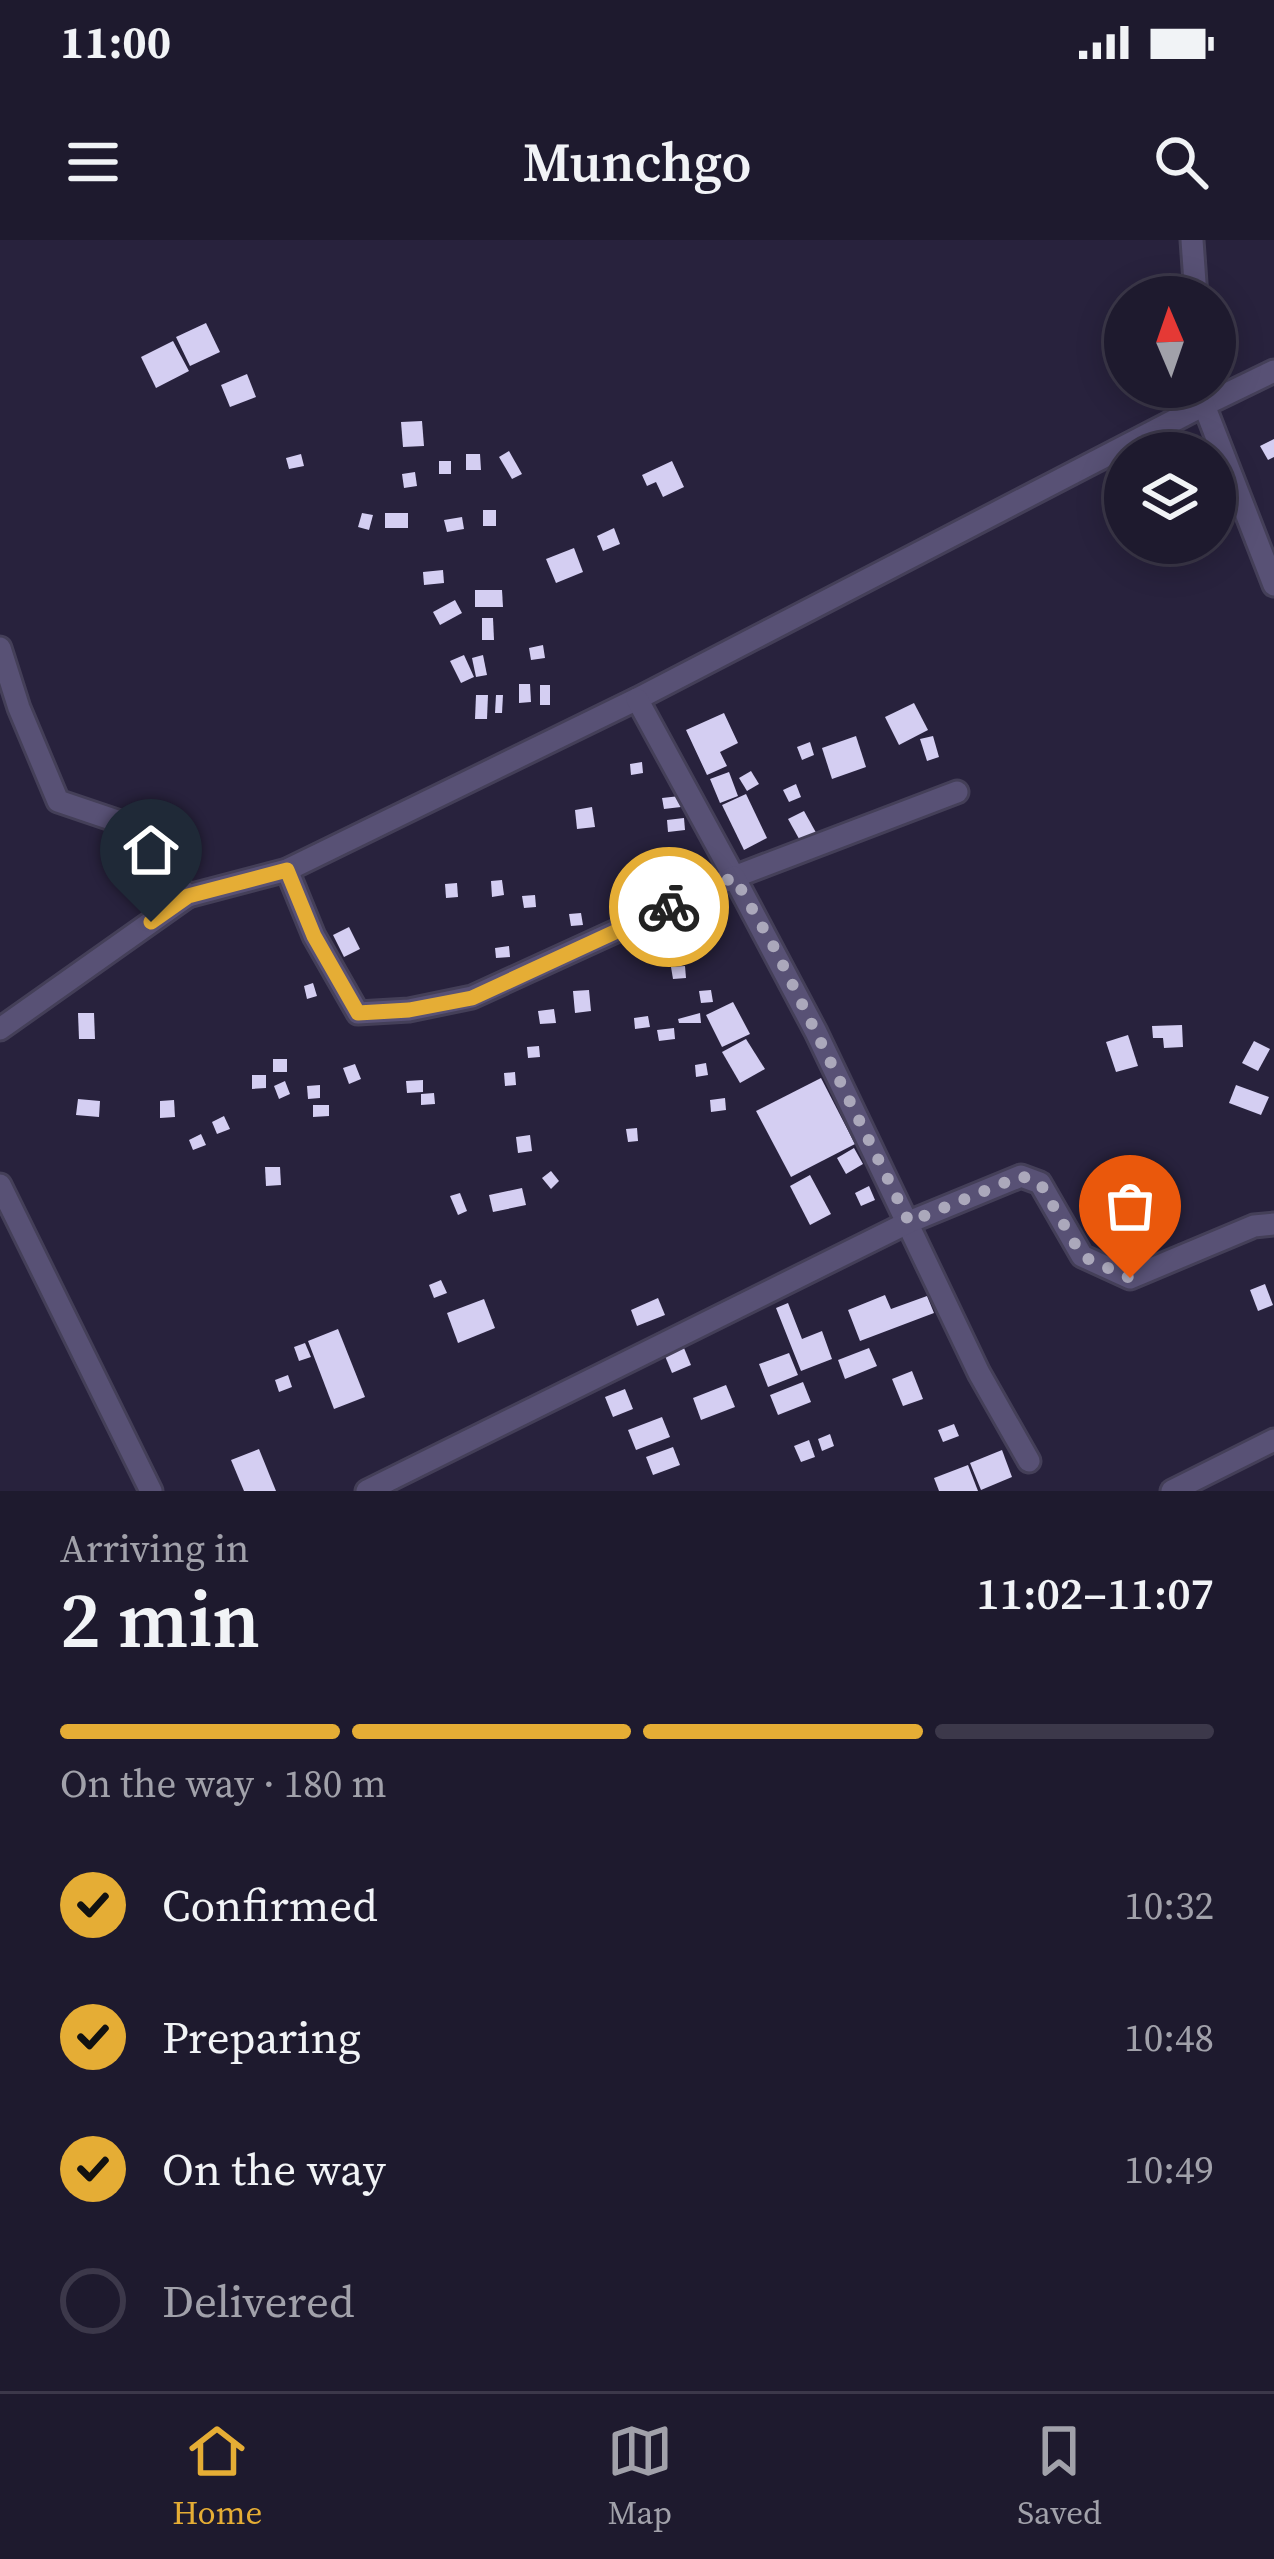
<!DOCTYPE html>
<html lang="en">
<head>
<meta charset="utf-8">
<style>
  :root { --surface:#1e1a2e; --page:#262336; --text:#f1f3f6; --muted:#a1a1aa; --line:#3c384a; --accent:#e5ad35 }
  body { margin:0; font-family:"Source Serif 4",serif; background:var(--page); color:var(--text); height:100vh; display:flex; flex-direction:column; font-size:45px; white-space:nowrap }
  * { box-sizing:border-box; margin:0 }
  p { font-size:39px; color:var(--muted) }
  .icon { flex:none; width:66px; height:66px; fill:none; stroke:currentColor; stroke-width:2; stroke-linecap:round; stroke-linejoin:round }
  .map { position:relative; height:1251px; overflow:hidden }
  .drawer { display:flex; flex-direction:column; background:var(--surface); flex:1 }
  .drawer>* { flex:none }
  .needle { width:78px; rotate:358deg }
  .tools { position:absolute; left:1104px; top:36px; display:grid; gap:24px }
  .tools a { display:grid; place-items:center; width:132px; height:132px; border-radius:50%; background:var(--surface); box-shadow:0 6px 30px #0003,0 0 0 3px var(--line); font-size:60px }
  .pin { position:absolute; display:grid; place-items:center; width:102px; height:102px; color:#fff; margin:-123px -51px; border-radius:50% 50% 50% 0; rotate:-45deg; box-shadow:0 0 12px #0007 }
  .pin .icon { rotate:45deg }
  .courier { position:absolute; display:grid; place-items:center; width:120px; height:120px; margin:-60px; border:9px solid #e5ad35; border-radius:50%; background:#fff; color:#222; box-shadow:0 3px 15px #0007 }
  .head em { font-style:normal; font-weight:600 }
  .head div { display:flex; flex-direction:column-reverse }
  .head { display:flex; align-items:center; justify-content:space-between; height:204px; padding:0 60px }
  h1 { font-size:78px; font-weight:600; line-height:90px }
  .bar { display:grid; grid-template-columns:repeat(4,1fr); gap:18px 12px; align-content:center; height:144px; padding:0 60px }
  .bar i { height:15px; border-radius:9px; background:var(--line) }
  .bar .on { background:var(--accent) }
  .bar p { grid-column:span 4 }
  ol { padding:0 60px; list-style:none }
  li { display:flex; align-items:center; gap:36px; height:132px }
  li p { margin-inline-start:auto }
  li .icon { padding:12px; border-radius:50%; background:var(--accent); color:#111; stroke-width:4 }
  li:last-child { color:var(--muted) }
  li i { width:66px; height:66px; border:6px solid var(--line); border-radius:50% }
  .status { display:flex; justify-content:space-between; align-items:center; height:84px; padding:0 60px; background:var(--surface); direction:ltr }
  .status svg { height:33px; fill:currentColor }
  header { display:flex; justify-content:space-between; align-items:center; height:156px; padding:0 60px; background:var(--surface); font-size:54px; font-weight:600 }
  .tab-bar { display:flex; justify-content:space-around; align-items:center; height:168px; border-top:3px solid var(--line); background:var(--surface); font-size:33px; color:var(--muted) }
  .tab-bar a { display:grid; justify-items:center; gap:6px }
  .tab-bar .on { color:var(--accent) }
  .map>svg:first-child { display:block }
  .building { fill:#d4cef2 }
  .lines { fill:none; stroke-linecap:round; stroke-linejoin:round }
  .street-casing { stroke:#443f58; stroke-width:27 }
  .street { stroke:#585175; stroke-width:21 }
  .done { stroke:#aba8bb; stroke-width:12; stroke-dasharray:0 21.6 }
  .route { stroke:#e5ad35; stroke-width:15 }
</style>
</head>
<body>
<div class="status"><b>11:00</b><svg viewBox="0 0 49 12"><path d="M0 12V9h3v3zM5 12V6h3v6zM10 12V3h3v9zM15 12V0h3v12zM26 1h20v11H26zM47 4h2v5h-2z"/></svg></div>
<header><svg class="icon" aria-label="menu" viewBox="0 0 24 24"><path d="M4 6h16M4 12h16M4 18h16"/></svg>Munchgo<svg class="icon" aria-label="search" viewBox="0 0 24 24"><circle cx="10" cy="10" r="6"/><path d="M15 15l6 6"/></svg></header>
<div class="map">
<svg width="1274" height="1251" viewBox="0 0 1274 1251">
  <rect width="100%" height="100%" fill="#28223d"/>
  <g class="building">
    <polygon points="206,83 220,112 190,126 176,97"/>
    <polygon points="173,101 189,131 156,148 141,117"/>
    <polygon points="247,134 256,157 230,167 221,145"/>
    <polygon points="422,181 424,206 403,207 401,182"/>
    <polygon points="1274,199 1274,217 1268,220 1260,206"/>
    <polygon points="509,211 522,234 512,239 499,217"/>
    <polygon points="301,214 304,226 289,229 286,218"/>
    <polygon points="466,214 480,214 481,230 466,230"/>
    <rect x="439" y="221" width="12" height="13"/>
    <polygon points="672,221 684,247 663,257 656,242 647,246 642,235"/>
    <polygon points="415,232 417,246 404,248 402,234"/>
    <rect x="483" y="270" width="13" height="16"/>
    <polygon points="362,273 373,275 369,290 358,287"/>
    <rect x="385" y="273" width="23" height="15"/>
    <polygon points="462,277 464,289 447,292 444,280"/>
    <polygon points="614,288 620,304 603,311 597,296"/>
    <polygon points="574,308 583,332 556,343 546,319"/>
    <polygon points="443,330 444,343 424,345 423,332"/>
    <polygon points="475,350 502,350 503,367 475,367"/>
    <polygon points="455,360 462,373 440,385 433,372"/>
    <polygon points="482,378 493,378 494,400 482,400"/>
    <polygon points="543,405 545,418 531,420 529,408"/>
    <polygon points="464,415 474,437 461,443 450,421"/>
    <polygon points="483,415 487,435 476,437 472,418"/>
    <polygon points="519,444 530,444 531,462 519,463"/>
    <rect x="540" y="445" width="10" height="20"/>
    <polygon points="476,455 488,455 487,479 475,479"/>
    <polygon points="496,455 503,455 502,473 495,473"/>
    <polygon points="914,463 928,490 899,505 885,477"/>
    <polygon points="724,473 738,503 720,512 727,526 707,535 686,490"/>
    <polygon points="856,496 866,527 832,539 822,508"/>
    <polygon points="933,496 939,517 927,521 920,499"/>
    <polygon points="810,502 814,515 802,520 797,507"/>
    <polygon points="642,522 643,533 631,535 630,524"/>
    <polygon points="751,531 759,544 747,551 739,538"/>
    <polygon points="729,532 738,556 720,563 710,539"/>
    <polygon points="796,544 801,557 789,562 783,550"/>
    <polygon points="746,554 767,598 744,610 722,565"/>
    <polygon points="680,556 681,567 664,569 662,558"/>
    <polygon points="592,567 595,587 577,589 575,570"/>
    <polygon points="804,571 819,598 803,606 788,579"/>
    <polygon points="684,578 685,590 668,592 667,580"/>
    <polygon points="502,640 504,655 492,657 491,641"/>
    <polygon points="457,643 458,657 446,658 445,644"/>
    <polygon points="535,655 536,667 524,668 522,656"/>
    <polygon points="581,673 583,685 571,686 569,674"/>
    <polygon points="349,687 360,709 344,717 333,695"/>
    <polygon points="685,701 691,707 680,718 674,712"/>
    <polygon points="509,706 510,717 496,718 495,708"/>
    <polygon points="685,726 686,738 673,739 671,727"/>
    <polygon points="313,743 317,756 307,759 304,746"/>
    <polygon points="589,750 591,771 575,773 573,751"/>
    <polygon points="711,750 713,762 701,763 699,751"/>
    <polygon points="733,762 750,794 722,807 706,775"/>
    <polygon points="554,769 556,783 540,784 538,771"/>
    <polygon points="78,773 94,773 95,799 79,799"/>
    <polygon points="700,773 701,783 679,783 678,779"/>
    <polygon points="648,776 650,787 635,789 634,778"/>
    <polygon points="1182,785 1183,807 1164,808 1163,798 1153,798 1152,786"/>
    <polygon points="674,788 675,799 659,801 657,790"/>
    <polygon points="1128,795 1138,826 1116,832 1106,802"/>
    <polygon points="746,799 765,829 740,843 722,812"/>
    <polygon points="1254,801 1270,809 1258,831 1242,823"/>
    <polygon points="539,806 540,817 528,818 527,807"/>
    <rect x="273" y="819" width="14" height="13"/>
    <polygon points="706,823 708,835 696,837 695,825"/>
    <polygon points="355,824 361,839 349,844 343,828"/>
    <polygon points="515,832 516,845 505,846 504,833"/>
    <polygon points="252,835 266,835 266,848 252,849"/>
    <polygon points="821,838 855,904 791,937 756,871"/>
    <polygon points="423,840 423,852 407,853 406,841"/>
    <polygon points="285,841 290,854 279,859 274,846"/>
    <polygon points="320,845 320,858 308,859 307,846"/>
    <polygon points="1236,845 1269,857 1261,875 1229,863"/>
    <polygon points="434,853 435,864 421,865 421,854"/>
    <polygon points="725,858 726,870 711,872 710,860"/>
    <polygon points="78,859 100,861 99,877 76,875"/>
    <polygon points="174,860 175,877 160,878 160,861"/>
    <polygon points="313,865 329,865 329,876 313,877"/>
    <polygon points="224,876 230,889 217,894 212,882"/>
    <polygon points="637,888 638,901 628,902 626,889"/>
    <polygon points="201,894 206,905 193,910 189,900"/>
    <polygon points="530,895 532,911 518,913 516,897"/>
    <polygon points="854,908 863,924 846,934 837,918"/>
    <polygon points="265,927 280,927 281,945 266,946"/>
    <polygon points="551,931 559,941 551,949 542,938"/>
    <polygon points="810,935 831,974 810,985 790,946"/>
    <polygon points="869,946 875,960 861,966 855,953"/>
    <polygon points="522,948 526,965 493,972 489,955"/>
    <polygon points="460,953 467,971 458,975 450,956"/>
    <polygon points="441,1040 447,1053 434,1058 429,1045"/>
    <polygon points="1265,1044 1273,1065 1258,1071 1250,1050"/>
    <polygon points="885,1055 891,1069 927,1056 934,1073 860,1101 848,1070"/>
    <polygon points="658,1058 665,1075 637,1086 631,1070"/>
    <polygon points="484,1059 495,1088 458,1103 447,1073"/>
    <polygon points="788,1063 802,1099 822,1091 832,1119 801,1131 776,1068"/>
    <polygon points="338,1089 365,1157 334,1169 308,1101"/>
    <polygon points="305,1103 311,1117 299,1121 294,1107"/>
    <polygon points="684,1108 691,1125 672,1133 665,1116"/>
    <polygon points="869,1108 877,1126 845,1139 838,1120"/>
    <polygon points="789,1113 798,1135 768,1147 759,1124"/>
    <polygon points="912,1131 923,1159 903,1166 892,1139"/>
    <polygon points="288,1135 292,1147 279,1152 275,1140"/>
    <polygon points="803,1142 811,1162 778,1175 770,1155"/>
    <polygon points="726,1145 735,1167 701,1180 693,1158"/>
    <polygon points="625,1149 633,1169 613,1177 605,1157"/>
    <polygon points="662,1177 670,1197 636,1210 628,1190"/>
    <polygon points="954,1184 959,1196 943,1202 938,1190"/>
    <polygon points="830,1194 834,1206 822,1211 818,1199"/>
    <polygon points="809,1200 815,1217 801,1222 794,1206"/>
    <polygon points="673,1207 680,1225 653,1235 646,1217"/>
    <polygon points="259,1209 276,1251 244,1251 231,1220"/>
    <polygon points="1002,1210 1012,1237 981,1250 970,1223"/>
    <polygon points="968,1225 978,1251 939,1251 934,1238"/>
  </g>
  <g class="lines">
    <defs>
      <g id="street">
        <polyline points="1192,0 1196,57"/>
        <polyline points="1202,147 1204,165 1274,131"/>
        <polyline points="0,408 19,468 58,561 120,582 188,656 287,630 637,459 1204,165 1274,345"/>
        <polyline points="637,459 734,637 957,552"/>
        <polyline points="287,630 314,696 358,773 409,770 472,757 734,637 816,792 979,1133 1029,1221"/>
        <polyline points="0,789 188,656"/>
        <polyline points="0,945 151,1251"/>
        <polyline points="367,1251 909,982 1021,936 1040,943 1082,1016 1130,1038 1254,986 1274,984"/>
        <polyline points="1172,1251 1274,1200"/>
      </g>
    </defs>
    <use href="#street" class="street-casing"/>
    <use href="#street" class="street"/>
  </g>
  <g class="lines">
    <polyline class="done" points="669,667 734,637 775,709 909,982 1021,936 1040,943 1082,1016 1130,1038"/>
    <polyline class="route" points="151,682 188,656 287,630 314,696 358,773 409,770 472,758 669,667"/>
  </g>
</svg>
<div class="tools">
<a><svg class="needle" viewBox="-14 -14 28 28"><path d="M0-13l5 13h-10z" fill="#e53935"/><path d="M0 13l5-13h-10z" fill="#a1a1aa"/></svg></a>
<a><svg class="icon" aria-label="layers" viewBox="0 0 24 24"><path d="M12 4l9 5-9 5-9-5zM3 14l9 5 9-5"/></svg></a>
</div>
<div class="pin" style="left:1130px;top:1038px;background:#ea580c"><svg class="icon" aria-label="bag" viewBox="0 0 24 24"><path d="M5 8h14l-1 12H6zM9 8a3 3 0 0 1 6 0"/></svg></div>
<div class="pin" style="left:151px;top:682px;background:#1f2937"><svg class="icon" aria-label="home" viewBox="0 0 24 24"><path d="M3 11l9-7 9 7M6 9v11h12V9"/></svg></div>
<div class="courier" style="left:669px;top:667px"><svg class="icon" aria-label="bike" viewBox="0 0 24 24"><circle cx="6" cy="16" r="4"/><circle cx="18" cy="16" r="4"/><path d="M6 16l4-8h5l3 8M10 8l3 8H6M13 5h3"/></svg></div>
</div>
<section class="drawer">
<div class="head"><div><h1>2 min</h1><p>Arriving in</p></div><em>11:02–11:07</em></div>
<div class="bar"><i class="on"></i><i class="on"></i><i class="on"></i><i></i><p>On the way · 180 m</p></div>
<ol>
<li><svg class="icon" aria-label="check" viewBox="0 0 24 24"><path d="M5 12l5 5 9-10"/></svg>Confirmed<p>10:32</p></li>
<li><svg class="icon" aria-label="check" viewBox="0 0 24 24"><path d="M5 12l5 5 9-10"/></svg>Preparing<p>10:48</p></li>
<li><svg class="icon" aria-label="check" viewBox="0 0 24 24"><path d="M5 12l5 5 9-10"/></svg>On the way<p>10:49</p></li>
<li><i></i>Delivered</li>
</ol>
</section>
<nav class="tab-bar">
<a class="on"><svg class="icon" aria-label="home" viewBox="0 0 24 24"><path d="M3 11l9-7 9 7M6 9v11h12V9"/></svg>Home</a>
<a><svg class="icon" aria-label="map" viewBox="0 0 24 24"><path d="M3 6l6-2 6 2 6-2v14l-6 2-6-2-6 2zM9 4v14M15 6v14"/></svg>Map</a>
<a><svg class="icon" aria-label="saved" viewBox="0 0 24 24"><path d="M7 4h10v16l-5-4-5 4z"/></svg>Saved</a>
</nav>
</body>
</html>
